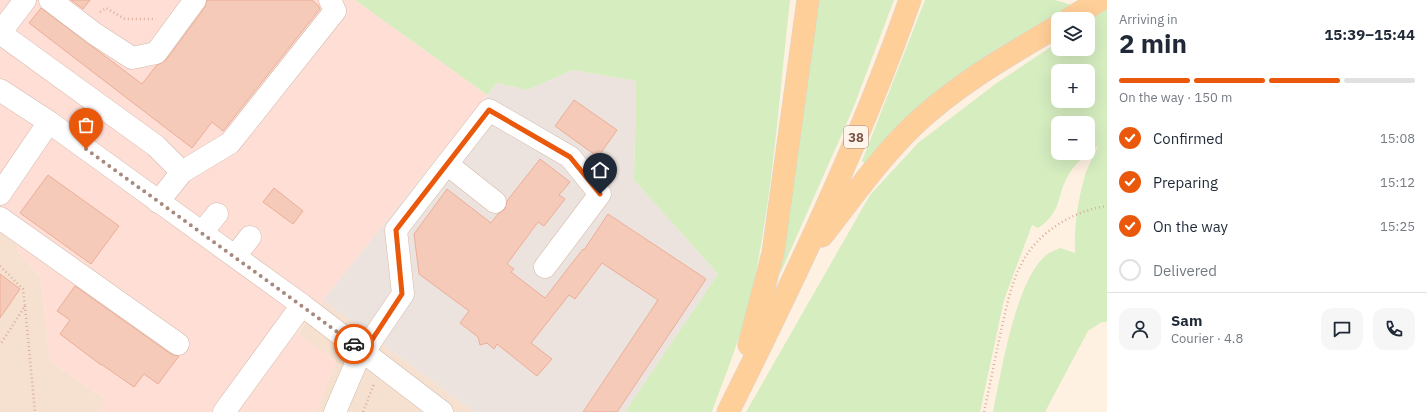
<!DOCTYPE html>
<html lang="en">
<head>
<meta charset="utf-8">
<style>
  :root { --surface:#fff; --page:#f6f6f7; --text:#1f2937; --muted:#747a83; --line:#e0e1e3; --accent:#ea580c }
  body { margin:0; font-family:"IBM Plex Sans",sans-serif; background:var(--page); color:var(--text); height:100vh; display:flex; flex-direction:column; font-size:15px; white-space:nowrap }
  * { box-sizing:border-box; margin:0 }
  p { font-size:13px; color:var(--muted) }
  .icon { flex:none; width:22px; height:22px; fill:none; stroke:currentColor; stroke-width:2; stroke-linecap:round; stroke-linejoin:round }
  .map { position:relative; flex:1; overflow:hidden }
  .sheet { display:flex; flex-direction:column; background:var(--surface); width:320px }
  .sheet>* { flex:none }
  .controls { position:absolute; left:1051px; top:12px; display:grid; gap:8px }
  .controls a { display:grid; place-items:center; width:44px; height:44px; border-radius:8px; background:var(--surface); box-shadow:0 4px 16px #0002; font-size:20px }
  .pin { position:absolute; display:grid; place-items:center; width:34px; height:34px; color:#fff; margin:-41px -17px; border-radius:50% 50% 50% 0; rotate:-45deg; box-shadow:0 0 4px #0007 }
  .pin .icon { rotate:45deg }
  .courier { position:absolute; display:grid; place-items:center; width:40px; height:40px; margin:-20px; border:3px solid #ea580c; border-radius:50%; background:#fff; color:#222; box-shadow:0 1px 5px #0007 }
  .overview em { font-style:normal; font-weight:700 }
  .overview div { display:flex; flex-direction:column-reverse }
  .overview { display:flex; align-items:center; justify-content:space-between; height:68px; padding:0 12px }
  h1 { font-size:26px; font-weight:700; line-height:30px }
  .bar { display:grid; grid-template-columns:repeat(4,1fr); gap:6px 4px; align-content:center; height:48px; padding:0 12px }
  .bar i { height:5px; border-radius:3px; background:var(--line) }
  .bar .selected { background:var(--accent) }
  .bar p { grid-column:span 4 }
  .line { display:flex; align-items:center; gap:10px; padding:0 12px; border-top:1px solid var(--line) }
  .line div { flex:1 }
  .round { display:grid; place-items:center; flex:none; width:42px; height:42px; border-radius:12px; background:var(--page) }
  ol { padding:0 12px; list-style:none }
  li { display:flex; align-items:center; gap:12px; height:44px }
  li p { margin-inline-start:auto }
  li .icon { padding:4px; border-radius:50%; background:var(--accent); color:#fff; stroke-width:4 }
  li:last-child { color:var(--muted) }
  li i { width:22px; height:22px; border:2px solid var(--line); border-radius:50% }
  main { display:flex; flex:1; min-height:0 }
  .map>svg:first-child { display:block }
  .residential { fill:#f6e1d0 }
  .commercial { fill:#ffded6 }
  .industrial { fill:#ede3de }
  .green { fill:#d6edc0; fill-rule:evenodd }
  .building { fill:#f6cab8; stroke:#eaae97 }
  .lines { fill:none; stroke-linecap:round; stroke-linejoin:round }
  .minor-casing { stroke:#d2b9aa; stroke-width:23 }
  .major-casing { stroke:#dcd2cf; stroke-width:23 }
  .path { stroke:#dbad9b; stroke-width:2.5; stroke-dasharray:1 3; stroke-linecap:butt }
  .minor { stroke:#fff; stroke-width:22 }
  .major { stroke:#ffcf99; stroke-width:22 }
  .done { stroke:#a78a7d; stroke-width:4; stroke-dasharray:0 7.2 }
  .route { stroke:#ea580c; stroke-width:5 }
  .labels { text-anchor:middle; stroke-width:3.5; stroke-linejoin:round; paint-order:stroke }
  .shield { fill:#fff5eb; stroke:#a08478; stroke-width:1 }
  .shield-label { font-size:13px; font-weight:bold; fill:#785346 }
</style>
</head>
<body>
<main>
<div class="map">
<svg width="1107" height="412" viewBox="0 0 1107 412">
  <rect width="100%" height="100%" fill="#fef1e2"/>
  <g class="residential">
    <polygon points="0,220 16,231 18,252 41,277 50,361 105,399 98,412 0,412"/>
    <polygon points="323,300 474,412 316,412 336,361 297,334"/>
  </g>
  <polygon class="commercial" points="0,0 355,0 487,95 297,333 336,361 316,412 98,412 105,399 50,361 41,277 18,252 16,231 0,220"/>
  <polygon class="industrial" points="573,70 636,81 634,180 718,274 625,412 474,412 323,300 497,83 527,90"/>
  <g class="green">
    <path d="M 355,0 L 790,0 C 779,97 773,196 752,291 C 743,333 726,372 712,412 L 625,412 L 718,274 L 634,180 L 636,81 L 573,70 L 527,90 L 497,83 L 487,95 Z"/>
    <polygon points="819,0 894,0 852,111 780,274"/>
    <polygon points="925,0 1055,0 1072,5 996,51 866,164 862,161"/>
    <path d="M 1107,8 L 1107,322 L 1102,322 L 1088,331 L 1045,412 L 993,412 C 1001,374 1016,275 1049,253 C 1052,251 1057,250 1060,248 L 1075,253 C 1074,225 1078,198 1086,172 C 1089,163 1095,155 1098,146 C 1088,153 1075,163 1069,174 C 1056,195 1063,212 1038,228 L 1032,225 L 1004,300 L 980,412 L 746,412 L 870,195 L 918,143 L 994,85 L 1058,42 L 1058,49 L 1088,49 L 1088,21 ZM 1058,71 L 1088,71 L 1088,101 L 1058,101 ZM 1058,123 L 1088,123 L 1088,153 L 1058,153 Z"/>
  </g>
  <g class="building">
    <polygon points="71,0 90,0 83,9"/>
    <polygon points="207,0 312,0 318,5 320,9 223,131 212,122 192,148 29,23 41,8 142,84 156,66 166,60 205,7"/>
    <polygon points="574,100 617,130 598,157 555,126"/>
    <polygon points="540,159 570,182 559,195 565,199 544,226 538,222 507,264 514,269 511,272 545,298 583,249 584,250 608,214 706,279 617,412 583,412 658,300 602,263 575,299 569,295 531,343 552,359 537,376 497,344 494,349 487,343 480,345 478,337 460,323 469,311 419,274 414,234 447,189 491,223 498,214 505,209 507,201"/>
    <polygon points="48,175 119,226 91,264 20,213"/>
    <polygon points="274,188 303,211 293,224 263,202"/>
    <polygon points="0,274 20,289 0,318"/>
    <polygon points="75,286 171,354 179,356 158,384 144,374 134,387 101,364 101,365 60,334 70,320 57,311"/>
  </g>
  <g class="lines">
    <defs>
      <g id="minor">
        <polyline points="25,0 0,33 156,146 182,172"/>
        <polyline points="50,0 95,34 132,58 156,53 195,0"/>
        <polyline points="0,90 49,122 302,305 442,412"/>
        <polyline points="447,164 489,110 570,157 600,194 545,267"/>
        <polyline points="0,194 49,122"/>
        <polyline points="158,202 182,172 230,143 335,11 330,0"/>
        <polyline points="0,218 178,344"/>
        <polyline points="202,232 217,214"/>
        <polyline points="235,256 250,237"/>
        <polyline points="224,412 302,305"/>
        <polyline points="335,412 356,363 403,294 396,230 447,164 495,202"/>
      </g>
      <g id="major">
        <polyline points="1069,19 1100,0"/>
        <path d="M 822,236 C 851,199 879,159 913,126 C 956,85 1007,56 1058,26"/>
        <polyline points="749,345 773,253 808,0"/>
        <path d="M 728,412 C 795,278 860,142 910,0"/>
      </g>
    </defs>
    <use href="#minor" class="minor-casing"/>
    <use href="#major" class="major-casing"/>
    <g class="path">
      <polyline points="100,12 106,8 125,19 156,19"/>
      <polyline points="0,266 23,289 25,306 0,345"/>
      <polyline points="25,306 35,412"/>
      <polyline points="363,412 374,384"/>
      <path d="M 984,412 C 990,385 995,358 1001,331 C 1007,305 1012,276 1028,253 C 1045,228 1077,210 1107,206"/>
    </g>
    <use href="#minor" class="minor"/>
    <use href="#major" class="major"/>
  </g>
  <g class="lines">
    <polyline class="done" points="86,149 354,344"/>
    <polyline class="route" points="354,344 364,352 402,294 396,230 489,110 570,157 600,194"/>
  </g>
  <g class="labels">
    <rect class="shield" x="844" y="126" width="24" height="22" rx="3"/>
    <g class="shield-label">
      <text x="856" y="142">38</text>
    </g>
  </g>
</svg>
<div class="controls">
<a><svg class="icon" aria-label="layers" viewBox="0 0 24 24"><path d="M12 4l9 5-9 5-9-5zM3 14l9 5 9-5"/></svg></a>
<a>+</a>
<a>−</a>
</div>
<div class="pin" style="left:86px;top:149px;background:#ea580c"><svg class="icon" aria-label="bag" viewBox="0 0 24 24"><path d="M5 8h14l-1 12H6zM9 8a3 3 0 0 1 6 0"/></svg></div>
<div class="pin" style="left:600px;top:194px;background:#1f2937"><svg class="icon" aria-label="home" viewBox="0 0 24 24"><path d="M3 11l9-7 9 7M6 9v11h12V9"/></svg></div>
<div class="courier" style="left:354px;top:344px"><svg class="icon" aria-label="car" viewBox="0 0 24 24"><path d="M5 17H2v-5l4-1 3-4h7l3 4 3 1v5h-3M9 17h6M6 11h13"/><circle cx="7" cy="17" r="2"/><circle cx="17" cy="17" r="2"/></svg></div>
</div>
<section class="sheet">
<div class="overview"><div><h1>2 min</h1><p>Arriving in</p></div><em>15:39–15:44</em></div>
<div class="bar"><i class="selected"></i><i class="selected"></i><i class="selected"></i><i></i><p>On the way · 150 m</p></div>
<ol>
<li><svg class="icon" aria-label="check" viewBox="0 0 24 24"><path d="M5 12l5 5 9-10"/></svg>Confirmed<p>15:08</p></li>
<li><svg class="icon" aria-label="check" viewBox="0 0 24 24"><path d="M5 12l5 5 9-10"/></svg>Preparing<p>15:12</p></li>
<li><svg class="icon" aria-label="check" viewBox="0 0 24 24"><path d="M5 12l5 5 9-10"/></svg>On the way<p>15:25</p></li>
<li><i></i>Delivered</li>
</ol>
<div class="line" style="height:72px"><a class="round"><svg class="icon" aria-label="person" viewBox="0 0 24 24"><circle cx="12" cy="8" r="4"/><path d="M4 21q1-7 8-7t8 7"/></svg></a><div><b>Sam</b><p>Courier · 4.8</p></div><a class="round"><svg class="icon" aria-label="chat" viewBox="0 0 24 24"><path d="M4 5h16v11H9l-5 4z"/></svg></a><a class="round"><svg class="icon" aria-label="phone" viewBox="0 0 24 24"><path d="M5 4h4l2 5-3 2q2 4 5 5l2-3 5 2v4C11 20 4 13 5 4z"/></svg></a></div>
</section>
</main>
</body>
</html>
